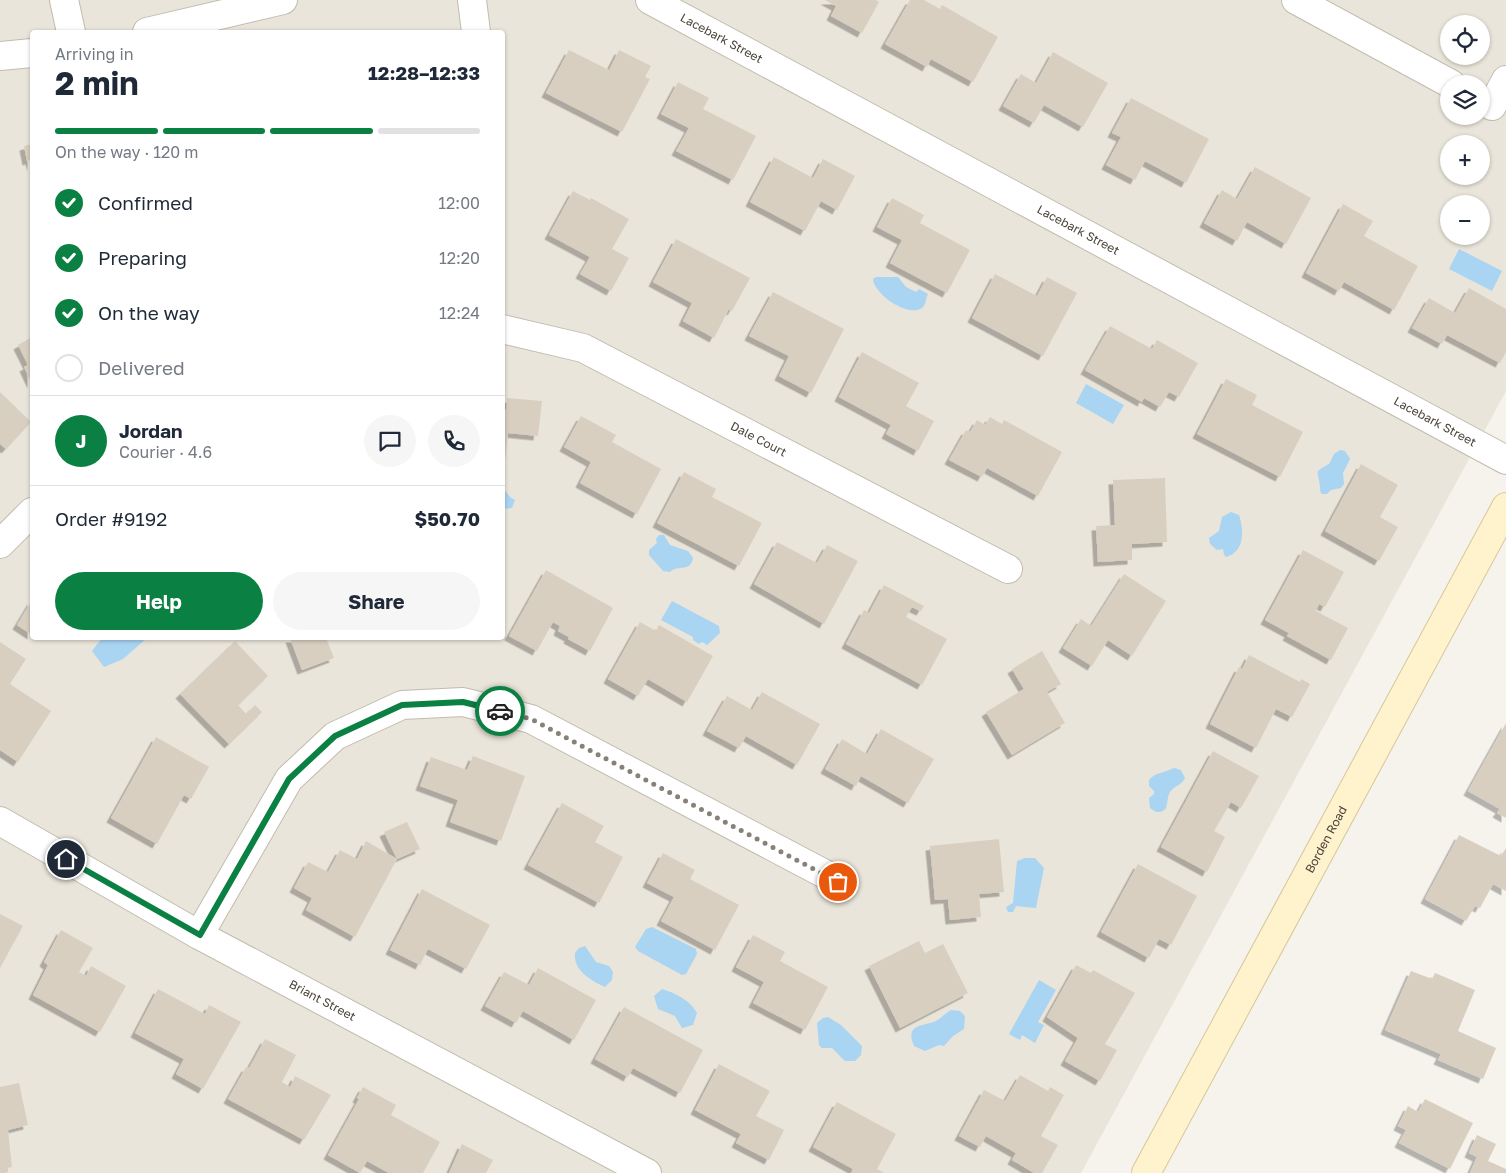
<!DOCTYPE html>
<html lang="en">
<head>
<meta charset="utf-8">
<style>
  :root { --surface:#fff; --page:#f6f6f7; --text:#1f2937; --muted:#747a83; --line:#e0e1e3; --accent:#0b8043 }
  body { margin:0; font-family:"Golos Text",sans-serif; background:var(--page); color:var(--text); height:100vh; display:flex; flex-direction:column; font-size:19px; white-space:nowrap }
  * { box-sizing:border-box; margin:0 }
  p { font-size:16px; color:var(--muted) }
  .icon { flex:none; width:28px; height:28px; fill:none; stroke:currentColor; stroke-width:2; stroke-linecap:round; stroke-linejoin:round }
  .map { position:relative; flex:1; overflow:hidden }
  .side { position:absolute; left:30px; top:30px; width:475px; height:610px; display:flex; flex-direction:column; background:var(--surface); border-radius:5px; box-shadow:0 1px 4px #0004 }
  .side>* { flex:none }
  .tools { position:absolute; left:1440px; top:15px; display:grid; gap:10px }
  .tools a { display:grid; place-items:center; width:50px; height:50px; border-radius:50%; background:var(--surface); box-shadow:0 1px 4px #0004; font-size:25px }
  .pin { position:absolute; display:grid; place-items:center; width:42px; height:42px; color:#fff; margin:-21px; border:2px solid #fff; border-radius:50%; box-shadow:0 1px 5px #0007 }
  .courier { position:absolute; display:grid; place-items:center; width:50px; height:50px; margin:-25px; border:4px solid #0b8043; border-radius:50%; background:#fff; color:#222; box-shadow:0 1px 6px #0007 }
  .overview em { font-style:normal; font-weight:700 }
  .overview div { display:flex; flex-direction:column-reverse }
  .overview { display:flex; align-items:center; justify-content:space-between; height:85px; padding:0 25px }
  h1 { font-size:32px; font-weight:700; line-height:38px }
  .bar { display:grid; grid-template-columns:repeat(4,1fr); gap:8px 5px; align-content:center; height:60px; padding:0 25px }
  .bar i { height:6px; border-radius:4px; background:var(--line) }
  .bar .current { background:var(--accent) }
  .bar p { grid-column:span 4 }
  .line { display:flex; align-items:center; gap:12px; padding:0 25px; border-top:1px solid var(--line) }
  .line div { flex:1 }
  .round { display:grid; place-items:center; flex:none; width:52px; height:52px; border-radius:26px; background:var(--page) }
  ol { padding:0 25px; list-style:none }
  li { display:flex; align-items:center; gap:15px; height:55px }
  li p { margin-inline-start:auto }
  li .icon { padding:5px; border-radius:50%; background:var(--accent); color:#fff; stroke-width:4 }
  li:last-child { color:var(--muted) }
  li i { width:28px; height:28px; border:2px solid var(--line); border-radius:50% }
  .cta { display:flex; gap:10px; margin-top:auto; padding:10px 25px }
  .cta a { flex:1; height:58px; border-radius:30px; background:var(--accent); color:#fff; font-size:20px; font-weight:700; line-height:58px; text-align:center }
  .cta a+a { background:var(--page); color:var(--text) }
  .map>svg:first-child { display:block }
  .residential { fill:#eae5da; fill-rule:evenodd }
  .water { fill:#a9d4f2 }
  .building { fill:#d8cfc1; filter:url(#shadow) }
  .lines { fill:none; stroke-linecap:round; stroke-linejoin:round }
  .minor-casing { stroke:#c2bbae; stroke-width:30 }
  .secondary-casing { stroke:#d6c79b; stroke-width:30 }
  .minor { stroke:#fff; stroke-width:28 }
  .secondary { stroke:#fff3cd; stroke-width:28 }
  .done { stroke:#878178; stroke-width:5; stroke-dasharray:0 9 }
  .route { stroke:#0b8043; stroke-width:6 }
  .labels { text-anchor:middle; stroke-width:4; stroke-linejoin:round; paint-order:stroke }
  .street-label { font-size:12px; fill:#4b4439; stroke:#fff }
</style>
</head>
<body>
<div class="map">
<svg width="1506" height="1173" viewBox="0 0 1506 1173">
  <defs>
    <filter id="shadow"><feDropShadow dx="-4.5" dy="4.5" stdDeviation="0" flood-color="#0004"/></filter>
  </defs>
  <rect width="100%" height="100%" fill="#f6f3ec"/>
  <path class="residential" d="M 0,0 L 1506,0 L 1506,391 L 1081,1173 L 0,1173 ZM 1449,24 L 1481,24 L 1481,56 L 1449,56 ZM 32,32 L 502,32 L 502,638 L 32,638 ZM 1449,84 L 1481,84 L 1481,116 L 1449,116 ZM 1449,144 L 1481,144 L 1481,176 L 1449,176 ZM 1449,204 L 1481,204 L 1481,236 L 1449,236 Z"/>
  <g class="water">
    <polygon points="1459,249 1502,271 1492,291 1449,269"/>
    <path d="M 876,277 L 898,277 L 906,287 L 916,292 L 919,289 L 928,294 C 925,299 927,304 922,308 C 908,318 874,294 873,279 Z"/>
    <polygon points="1086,384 1124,405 1113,424 1076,403"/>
    <path d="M 1340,450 L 1345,451 L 1350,459 L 1343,473 L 1344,484 L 1341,488 L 1331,490 L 1327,494 L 1322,494 C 1318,488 1321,494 1320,487 C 1319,471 1312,473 1329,464 L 1334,454 Z"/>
    <polygon points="503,488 510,497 515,500 512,508 503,509"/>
    <path d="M 1231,512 L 1239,515 C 1244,530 1245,552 1226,557 L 1224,555 L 1223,549 L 1217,550 L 1210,544 L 1209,538 L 1219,531 L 1222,517 Z"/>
    <path d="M 659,535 L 664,535 L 670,545 L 688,551 L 693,558 C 690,573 678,564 670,572 L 663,571 L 649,555 L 649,550 L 657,543 L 656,539 Z"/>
    <polygon points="672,601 719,626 720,633 707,645 702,642 699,644 693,640 693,637 661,620"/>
    <polygon points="102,638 147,638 123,659 104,667 92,651"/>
    <path d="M 1174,768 L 1181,770 L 1185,778 C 1182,785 1174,786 1170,792 C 1165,800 1171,813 1156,812 L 1150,808 L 1149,798 L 1154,794 L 1154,791 L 1149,786 L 1149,780 C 1155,772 1165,773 1174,768 Z"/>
    <polygon points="1025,858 1035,858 1044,868 1036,908 1016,906 1013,912 1008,912 1006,907 1013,903 1017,861"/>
    <polygon points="652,927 696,949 697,954 686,974 682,975 638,951 635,947 646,929"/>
    <path d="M 585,946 L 596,962 L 609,966 L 613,972 L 612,980 L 605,987 C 592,981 573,971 575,953 L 579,948 Z"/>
    <polygon points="1039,980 1056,990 1038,1022 1044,1025 1035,1043 1022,1035 1020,1040 1009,1034"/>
    <path d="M 662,989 C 675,993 690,1000 697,1013 L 693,1025 L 682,1028 L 675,1016 L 658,1009 L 654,996 Z"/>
    <path d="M 951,1010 L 960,1011 L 965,1016 L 964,1029 L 953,1036 L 944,1046 L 939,1045 L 925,1051 L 914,1046 C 905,1025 921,1026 934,1022 C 941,1019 945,1013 951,1010 Z"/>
    <polygon points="828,1017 841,1025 862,1046 861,1055 855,1061 845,1061 832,1048 822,1048 819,1045 817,1023 823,1018"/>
  </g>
  <g class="building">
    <polygon points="825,0 876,0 879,2 862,33 831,16 836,6"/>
    <polygon points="910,0 924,0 940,9 942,5 998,37 973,82 931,59 927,67 885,44"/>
    <polygon points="569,50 609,70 619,50 651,66 645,77 650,79 622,132 546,93"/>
    <polygon points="1053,52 1108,83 1083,127 1044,105 1034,123 1003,106 1021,74 1036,83"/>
    <polygon points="678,82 709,98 703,109 756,136 733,180 676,151 689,128 661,114"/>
    <polygon points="1131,98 1209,139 1186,183 1145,161 1135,180 1106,165 1121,137 1112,133"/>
    <polygon points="32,144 32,167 30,160 27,161 24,146"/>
    <polygon points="774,157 813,178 823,159 855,176 837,210 821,201 805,231 750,202"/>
    <polygon points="1255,167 1311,198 1286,244 1247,222 1237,241 1204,223 1222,190 1237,199"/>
    <polygon points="573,191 590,200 591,198 629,219 612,249 629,258 611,291 580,274 590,257 549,235"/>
    <polygon points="892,198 924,215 920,223 970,250 947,293 890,263 902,240 877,227"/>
    <polygon points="1343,204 1373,221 1364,236 1418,266 1394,310 1344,282 1339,291 1306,273"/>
    <polygon points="676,239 750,278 732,311 729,309 714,338 683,321 692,303 653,282"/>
    <polygon points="995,274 1037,296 1047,277 1077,293 1043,356 972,318"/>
    <polygon points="1469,288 1506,309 1506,352 1500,363 1447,335 1442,344 1412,328 1429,298 1455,313"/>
    <polygon points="773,292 844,329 811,393 779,376 789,356 749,336"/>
    <polygon points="1110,326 1152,349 1157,340 1198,363 1179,397 1169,392 1160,407 1144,398 1142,402 1085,370"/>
    <polygon points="32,337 32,384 24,367 28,365 18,345"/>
    <polygon points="862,352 919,383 906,406 934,421 918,451 886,434 891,425 839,397"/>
    <polygon points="1226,379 1257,395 1252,405 1303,432 1280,477 1197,434"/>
    <polygon points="0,392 31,422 6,449 0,444"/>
    <polygon points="507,398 542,401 538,436 508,433 505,461 502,461 502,409 506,410"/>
    <polygon points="581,416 616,435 612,442 661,469 637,514 580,483 591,462 564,447"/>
    <polygon points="990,417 1002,424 1004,420 1062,452 1038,496 987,468 982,477 949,460 966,430 970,432 977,420 985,425"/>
    <polygon points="1361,464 1398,485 1380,517 1398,527 1379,561 1325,531"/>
    <polygon points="684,472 716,489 712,497 762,523 739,566 657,523"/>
    <polygon points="1165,478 1167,542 1132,544 1132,560 1098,562 1096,526 1115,525 1113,480"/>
    <polygon points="777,542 817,563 827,545 858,561 824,624 754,584"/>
    <polygon points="1303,550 1344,572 1325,607 1319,604 1316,611 1348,628 1331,660 1287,636 1289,633 1265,620"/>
    <polygon points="546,570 613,608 590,651 568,639 569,637 558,631 560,626 553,622 537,651 509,636"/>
    <polygon points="1124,574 1166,601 1132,656 1108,640 1092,666 1063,648 1081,619 1091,626"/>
    <polygon points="884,585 924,606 921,611 912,607 906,617 947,639 922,685 846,644 864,610 869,613"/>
    <polygon points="32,600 32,635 17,625"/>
    <polygon points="640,622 656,631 659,625 713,656 687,702 648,679 638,696 608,679"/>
    <polygon points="290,638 326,638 334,658 302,670"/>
    <polygon points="235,641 268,676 238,705 246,714 255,705 262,712 229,744 180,694"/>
    <polygon points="0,642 26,659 10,684 51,711 18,762 0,750"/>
    <polygon points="1042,651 1061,684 1047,692 1065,723 1012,755 986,712 1024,689 1012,669"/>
    <polygon points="1249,655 1300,682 1301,679 1310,684 1292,717 1276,709 1256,748 1210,724 1239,667 1242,669"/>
    <polygon points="762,692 820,724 797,765 746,736 739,748 707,731 727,696 752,710"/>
    <polygon points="1506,723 1506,818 1497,813 1500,809 1468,791"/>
    <polygon points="881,729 934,759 908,803 861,776 856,786 825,769 842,739 867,754"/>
    <polygon points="156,737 209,767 191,799 184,795 157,844 111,818"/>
    <polygon points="1213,751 1259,776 1241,808 1231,802 1214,831 1225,837 1207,872 1161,847"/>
    <polygon points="473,756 525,776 501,841 450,822 458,800 420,786 431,757 467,770"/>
    <polygon points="562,803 604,826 595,842 623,857 599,903 528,865"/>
    <polygon points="407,822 420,849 397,859 384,832"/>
    <polygon points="1459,835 1501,856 1506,848 1506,891 1493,884 1480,908 1475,906 1466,921 1425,899"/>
    <polygon points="999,839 1004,892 979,894 981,917 950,920 948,899 935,900 930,846"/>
    <polygon points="366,841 397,859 355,937 306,910 312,898 294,888 308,862 328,872 340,850 357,859"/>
    <polygon points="663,853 695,870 690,879 739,905 715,950 661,921 674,897 647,883"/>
    <polygon points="1138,864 1197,896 1171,945 1159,939 1149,958 1101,932"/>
    <polygon points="422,889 490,925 466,969 428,949 420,965 390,950"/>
    <polygon points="0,914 23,926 0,968"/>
    <polygon points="61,930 93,948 79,972 86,976 91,966 126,986 100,1032 33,995 48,965 44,962"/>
    <polygon points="753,935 785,952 780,961 828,987 805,1030 753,1003 764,982 736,967"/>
    <polygon points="919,941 925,953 943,944 968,993 900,1028 869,966"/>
    <polygon points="1076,965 1091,973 1093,970 1135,993 1105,1044 1117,1050 1100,1081 1065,1061 1078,1038 1047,1017"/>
    <polygon points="538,968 596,1000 574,1040 523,1011 516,1023 485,1006 504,972 529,985"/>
    <polygon points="1411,971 1432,979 1435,973 1475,990 1458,1031 1496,1048 1483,1079 1438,1060 1441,1054 1385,1030"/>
    <polygon points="158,989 205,1014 209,1005 241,1022 203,1089 176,1074 184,1059 135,1033"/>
    <polygon points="624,1007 703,1050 680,1093 633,1068 628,1077 595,1059"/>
    <polygon points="265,1039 296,1055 282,1082 290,1087 295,1076 331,1095 304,1140 228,1099 246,1067 249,1068"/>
    <polygon points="719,1064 770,1091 756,1116 784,1130 769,1160 736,1143 741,1134 695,1110"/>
    <polygon points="1020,1075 1048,1091 1050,1087 1064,1095 1041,1136 1058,1145 1042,1173 1034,1173 1012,1160 1016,1153 986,1136 980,1147 959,1136 984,1090 1005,1101"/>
    <polygon points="19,1083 28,1125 8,1130 12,1167 7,1168 7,1173 0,1173 0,1087"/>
    <polygon points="363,1087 396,1105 391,1115 440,1142 423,1173 389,1173 367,1161 360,1173 328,1155 359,1099 357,1098"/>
    <polygon points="1425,1099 1473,1123 1450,1169 1399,1143 1406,1130 1398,1126 1408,1106 1418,1112"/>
    <polygon points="837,1102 896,1134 877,1169 884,1173 851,1173 853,1169 813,1147"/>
    <polygon points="1477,1135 1496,1144 1488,1161 1506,1169 1506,1173 1470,1173 1477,1157 1469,1153"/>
    <polygon points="462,1144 493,1160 486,1173 449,1173"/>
  </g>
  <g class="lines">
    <defs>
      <g id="minor">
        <polyline points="64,0 71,32"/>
        <polyline points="472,0 476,32"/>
        <path id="s1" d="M 650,0 L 1506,460"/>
        <polyline points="1296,0 1451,84"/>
        <polyline points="147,32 283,0"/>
        <polyline points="0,56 32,53"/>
        <polyline points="1481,100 1492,106 1506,80"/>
        <path id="s2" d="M 502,329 L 583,348 L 1008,569"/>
        <polyline points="0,544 32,512"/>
        <path id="s3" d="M 0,821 L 199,935 L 647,1173"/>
        <polyline points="199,935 289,779 335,736 402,705 463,702 531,719 838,881"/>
      </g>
      <g id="secondary">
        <path id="s4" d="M 1146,1173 L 1506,507"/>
      </g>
    </defs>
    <use href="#minor" class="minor-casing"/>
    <use href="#secondary" class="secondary-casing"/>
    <use href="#minor" class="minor"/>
    <use href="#secondary" class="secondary"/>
  </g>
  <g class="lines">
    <polyline class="done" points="500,711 531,719 838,882"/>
    <polyline class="route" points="66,859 200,935 289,779 335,736 402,705 463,702 500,711"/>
  </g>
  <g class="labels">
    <g class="street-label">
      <text dy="4" stroke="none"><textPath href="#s1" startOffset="81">Lacebark Street</textPath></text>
      <text dy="4" stroke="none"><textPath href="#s1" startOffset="486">Lacebark Street</textPath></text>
      <text dy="4" stroke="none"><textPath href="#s1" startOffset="891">Lacebark Street</textPath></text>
      <text dy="4" stroke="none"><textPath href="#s2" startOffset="281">Dale Court</textPath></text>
      <text dy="4" stroke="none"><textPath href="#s4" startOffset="379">Borden Road</textPath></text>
      <text dy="4" stroke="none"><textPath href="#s3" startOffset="369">Briant Street</textPath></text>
    </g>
  </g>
</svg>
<div class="tools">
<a><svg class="icon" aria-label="locate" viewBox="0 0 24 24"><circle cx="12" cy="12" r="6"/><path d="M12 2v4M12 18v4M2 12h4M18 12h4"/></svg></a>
<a><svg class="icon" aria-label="layers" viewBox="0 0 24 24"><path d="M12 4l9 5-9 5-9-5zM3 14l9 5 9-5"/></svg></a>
<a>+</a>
<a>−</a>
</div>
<div class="pin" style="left:838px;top:882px;background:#ea580c"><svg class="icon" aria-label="bag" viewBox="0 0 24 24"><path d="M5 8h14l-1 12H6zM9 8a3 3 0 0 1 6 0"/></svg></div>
<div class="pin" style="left:66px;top:859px;background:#1f2937"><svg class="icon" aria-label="home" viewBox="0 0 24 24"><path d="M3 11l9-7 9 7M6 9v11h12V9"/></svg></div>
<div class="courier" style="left:500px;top:711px"><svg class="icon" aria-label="car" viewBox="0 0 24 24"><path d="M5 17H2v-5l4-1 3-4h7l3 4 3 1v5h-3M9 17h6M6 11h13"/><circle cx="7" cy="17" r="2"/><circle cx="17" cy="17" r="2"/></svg></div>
<section class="side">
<div class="overview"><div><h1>2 min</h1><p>Arriving in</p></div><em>12:28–12:33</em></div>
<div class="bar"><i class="current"></i><i class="current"></i><i class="current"></i><i></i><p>On the way · 120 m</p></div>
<ol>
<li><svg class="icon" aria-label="check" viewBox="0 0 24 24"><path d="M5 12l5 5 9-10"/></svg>Confirmed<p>12:00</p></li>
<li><svg class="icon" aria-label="check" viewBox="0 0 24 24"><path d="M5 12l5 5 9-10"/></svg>Preparing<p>12:20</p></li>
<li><svg class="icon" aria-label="check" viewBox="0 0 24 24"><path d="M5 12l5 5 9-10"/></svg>On the way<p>12:24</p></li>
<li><i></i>Delivered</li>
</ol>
<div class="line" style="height:90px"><b class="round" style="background:var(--accent);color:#fff">J</b><div><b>Jordan</b><p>Courier · 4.6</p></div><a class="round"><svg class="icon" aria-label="chat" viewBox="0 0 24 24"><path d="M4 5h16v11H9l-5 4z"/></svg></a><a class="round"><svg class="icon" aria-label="phone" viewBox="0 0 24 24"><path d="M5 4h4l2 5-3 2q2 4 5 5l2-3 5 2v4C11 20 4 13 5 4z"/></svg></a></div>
<div class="line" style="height:65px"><div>Order #9192</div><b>$50.70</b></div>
<div class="cta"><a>Help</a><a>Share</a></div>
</section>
</div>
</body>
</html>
